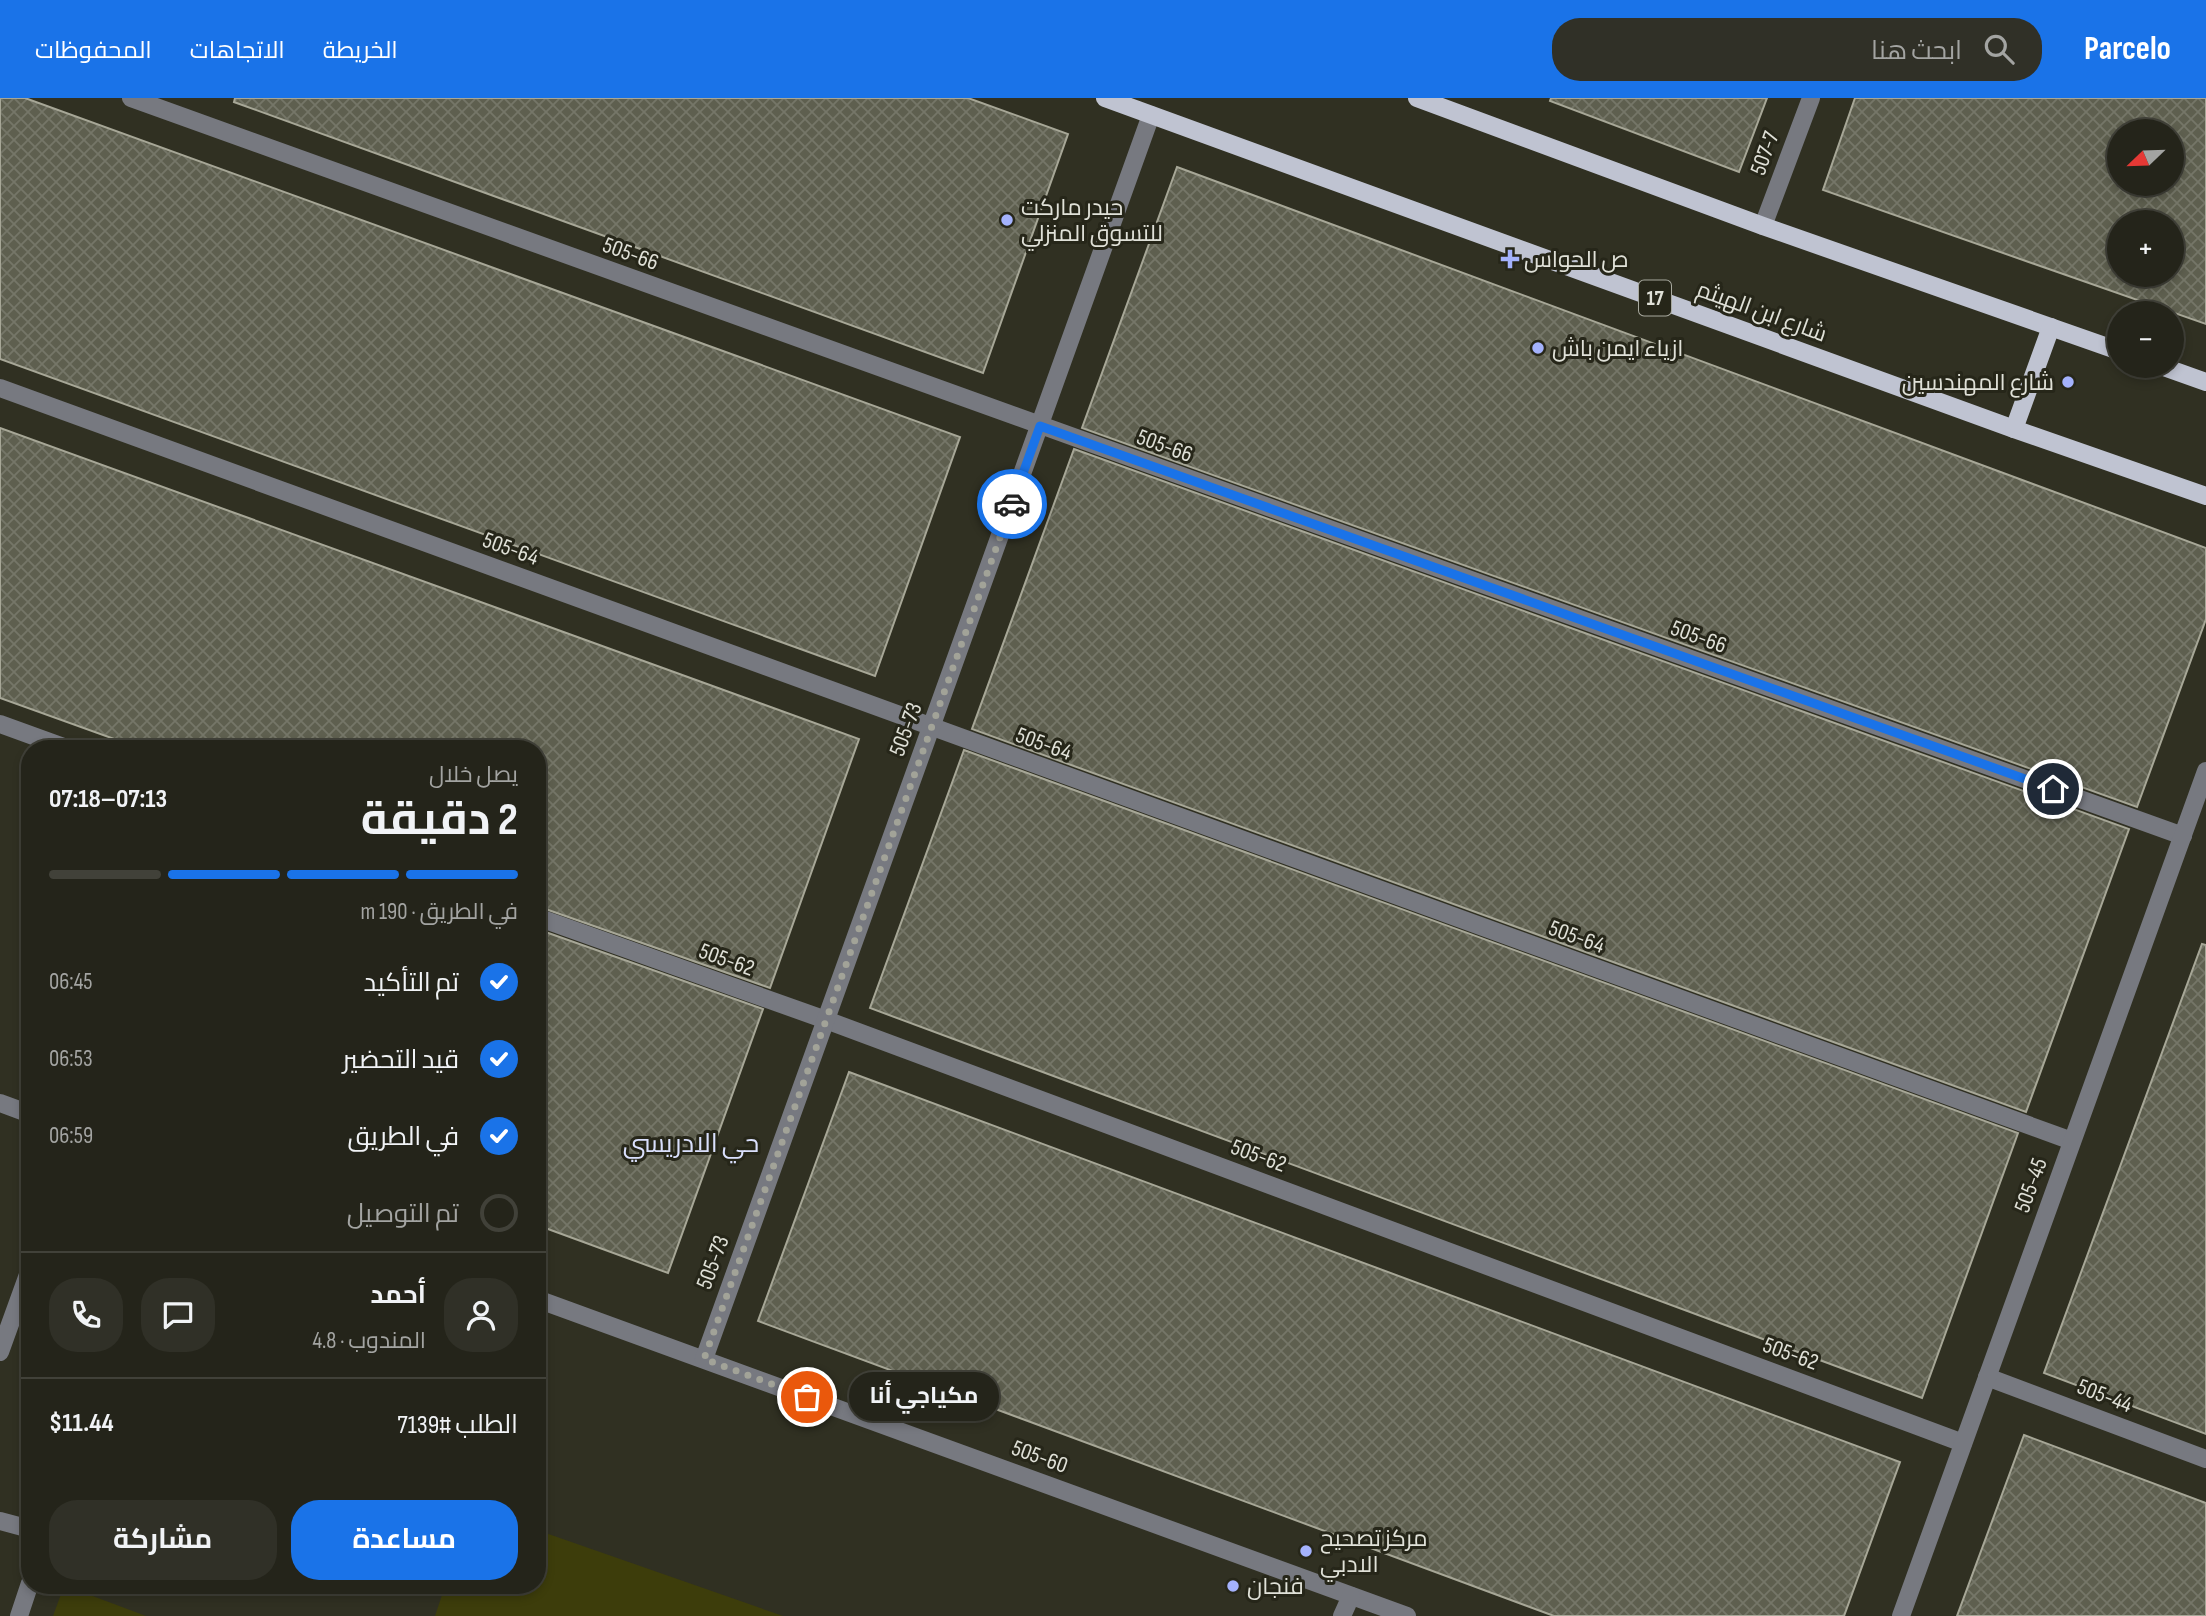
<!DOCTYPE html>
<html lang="ar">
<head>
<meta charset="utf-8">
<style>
  :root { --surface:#24241a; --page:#303027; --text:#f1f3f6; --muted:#a3a4a2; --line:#414139; --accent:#1a73e8 }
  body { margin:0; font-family:"Sofia Sans Condensed",Cairo,sans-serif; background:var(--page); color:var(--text); direction:rtl; height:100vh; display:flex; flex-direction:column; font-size:26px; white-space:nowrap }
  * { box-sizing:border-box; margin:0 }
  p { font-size:23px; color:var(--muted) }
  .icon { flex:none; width:38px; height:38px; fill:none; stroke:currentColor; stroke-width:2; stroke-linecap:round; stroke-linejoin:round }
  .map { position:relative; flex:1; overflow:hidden; direction:ltr }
  .details { position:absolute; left:21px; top:642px; width:525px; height:854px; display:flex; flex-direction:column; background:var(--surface); border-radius:28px; box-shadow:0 4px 10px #0003,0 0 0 2px var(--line); direction:rtl }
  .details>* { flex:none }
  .needle { width:46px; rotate:247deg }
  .buttons { position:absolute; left:2107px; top:21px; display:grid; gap:14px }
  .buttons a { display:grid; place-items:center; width:77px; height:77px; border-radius:50%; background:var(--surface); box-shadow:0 4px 10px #0003,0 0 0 2px var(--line); font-size:35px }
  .pin { position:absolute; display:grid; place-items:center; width:60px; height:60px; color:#fff; margin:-30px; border:4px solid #fff; border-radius:50%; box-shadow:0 2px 7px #0007 }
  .courier { position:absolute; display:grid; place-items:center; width:70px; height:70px; margin:-35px; border:5px solid #1a73e8; border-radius:50%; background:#fff; color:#222; box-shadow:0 2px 9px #0007 }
  .bubble { position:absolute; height:49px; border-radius:24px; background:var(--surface); box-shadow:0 4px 10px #0003,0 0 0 2px var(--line); font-size:23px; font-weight:700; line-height:49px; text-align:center; direction:rtl }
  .headline em { font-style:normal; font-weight:700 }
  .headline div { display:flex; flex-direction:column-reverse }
  .headline { display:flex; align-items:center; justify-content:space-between; height:119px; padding:0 28px }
  h1 { font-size:46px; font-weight:700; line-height:52px }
  .bar { display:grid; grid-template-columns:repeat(4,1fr); gap:10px 7px; align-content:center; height:84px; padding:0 28px }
  .bar i { height:9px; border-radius:5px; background:var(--line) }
  .bar .current { background:var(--accent) }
  .bar p { grid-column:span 4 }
  .line { display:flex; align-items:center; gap:18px; padding:0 28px; border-top:2px solid var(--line) }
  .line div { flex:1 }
  .round { display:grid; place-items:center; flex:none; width:74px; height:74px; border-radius:28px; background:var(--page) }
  ol { padding:0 28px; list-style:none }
  li { display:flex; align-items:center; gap:21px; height:77px }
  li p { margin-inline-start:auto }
  li .icon { padding:7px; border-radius:50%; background:var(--accent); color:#fff; stroke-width:4 }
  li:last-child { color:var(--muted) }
  li i { width:38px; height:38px; border:4px solid var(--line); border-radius:50% }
  .primary-button { display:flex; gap:14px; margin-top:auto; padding:14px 28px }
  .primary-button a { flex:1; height:80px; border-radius:28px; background:var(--accent); color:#fff; font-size:28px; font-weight:700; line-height:80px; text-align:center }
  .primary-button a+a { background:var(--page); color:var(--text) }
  header { display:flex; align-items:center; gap:42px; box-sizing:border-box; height:98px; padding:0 35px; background:var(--accent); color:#fff }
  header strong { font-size:33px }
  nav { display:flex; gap:38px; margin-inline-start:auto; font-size:24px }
  .search { width:490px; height:63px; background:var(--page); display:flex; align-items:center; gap:18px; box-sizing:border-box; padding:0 24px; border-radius:28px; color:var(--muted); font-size:26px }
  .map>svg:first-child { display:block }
  .grass { fill:#3d3d0b }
  .building { fill:url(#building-cross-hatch); stroke:#a7a797; stroke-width:2; fill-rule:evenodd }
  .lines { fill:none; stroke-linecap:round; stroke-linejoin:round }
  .minor { stroke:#777980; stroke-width:18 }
  .major { stroke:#bfc3d1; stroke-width:18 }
  .done { stroke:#a2a398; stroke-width:7; stroke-dasharray:0 12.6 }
  .route { stroke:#1a73e8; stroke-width:9 }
  .poi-dot { fill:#a4b2fc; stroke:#262619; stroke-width:2.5 }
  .labels { text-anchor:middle; stroke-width:6; stroke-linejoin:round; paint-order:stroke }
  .shield { fill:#262619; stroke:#a8a99f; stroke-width:2 }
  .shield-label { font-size:21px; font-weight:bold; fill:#e0e1d8 }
  .street-label { font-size:23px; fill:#e0e1d8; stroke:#262619 }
  .poi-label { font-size:23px; fill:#e0e1d8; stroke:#262619; text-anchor:start }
  .quarter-label { font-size:26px; fill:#dae0fd; stroke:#262619 }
</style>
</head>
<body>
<header>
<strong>Parcelo</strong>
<div class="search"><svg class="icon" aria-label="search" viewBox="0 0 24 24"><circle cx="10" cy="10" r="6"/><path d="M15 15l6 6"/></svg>ابحث هنا</div>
<nav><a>الخريطة</a><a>الاتجاهات</a><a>المحفوظات</a></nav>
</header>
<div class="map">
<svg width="2206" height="1518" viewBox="0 0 2206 1518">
  <defs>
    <pattern id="building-cross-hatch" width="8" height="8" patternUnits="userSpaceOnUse" patternTransform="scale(1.75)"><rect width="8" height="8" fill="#5e5f4f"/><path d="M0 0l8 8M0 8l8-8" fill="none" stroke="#757668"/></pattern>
  </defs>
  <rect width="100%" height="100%" fill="#303022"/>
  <g class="grass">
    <polygon points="537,1432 783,1518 435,1518 445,1488 537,1488"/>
    <polygon points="64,1488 66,1488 146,1518 53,1518"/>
  </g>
  <g class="building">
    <polygon points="0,0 25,0 960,339 875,578 0,261"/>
    <polygon points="235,0 968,0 1068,36 983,275 234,4"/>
    <polygon points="1551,0 1767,0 1739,74 1550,3"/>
    <path d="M 1855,0 L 2206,0 L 2206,226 L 1823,92 ZM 2119,33 L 2172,33 L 2172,86 L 2119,86 ZM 2119,124 L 2172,124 L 2172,177 L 2119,177 Z"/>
    <polygon points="1177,69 2206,450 2206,521 2137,709 1082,330"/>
    <polygon points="0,330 859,641 770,890 537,808 537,651 142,651 0,600"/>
    <polygon points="1074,351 2129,731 2026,1014 972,631"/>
    <polygon points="964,652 2018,1035 1922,1300 870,910"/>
    <polygon points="537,831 763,911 668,1175 537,1127"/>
    <polygon points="2202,846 2206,847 2206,1336 2044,1275"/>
    <polygon points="849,974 1900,1364 1844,1518 1554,1518 758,1223"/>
    <polygon points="2024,1337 2206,1405 2206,1518 1957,1518"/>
  </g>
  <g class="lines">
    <g class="minor">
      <polyline points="131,0 2183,738"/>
      <polyline points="1763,128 1811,0"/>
      <polyline points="0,290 2072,1043"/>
      <polyline points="0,626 69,651"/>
      <polyline points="537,819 826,922 1963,1345"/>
      <polyline points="0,1005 30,1016"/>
      <polyline points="537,1201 1407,1518"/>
      <polyline points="0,1254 30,1171"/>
      <polyline points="704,1261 1151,17"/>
      <polyline points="1987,1279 2206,1361"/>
      <polyline points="0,1423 30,1431"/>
      <polyline points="19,1518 30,1485"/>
      <polyline points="1342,1518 1351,1498"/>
      <polyline points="1901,1518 2206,673"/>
    </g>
    <g class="major">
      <polyline points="1105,0 2014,331 2206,398"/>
      <polyline points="1417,0 1763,128 2119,253"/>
      <polyline points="2161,268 2206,284"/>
      <polyline points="2014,331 2051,229"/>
    </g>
  </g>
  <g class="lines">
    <polyline class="done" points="807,1299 704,1261 1012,406"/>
    <polyline class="route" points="1012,406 1040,328 2053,691"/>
  </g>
  <g class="poi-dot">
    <circle cx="1007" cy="122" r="7"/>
    <path d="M1506.5 150.5h7v7h7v7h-7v7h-7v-7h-7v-7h7z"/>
    <circle cx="1538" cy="250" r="7"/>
    <circle cx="2068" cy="284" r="7"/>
    <circle cx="1306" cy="1453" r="7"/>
    <circle cx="1233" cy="1488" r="7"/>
  </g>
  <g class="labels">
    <rect class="shield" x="1639" y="182.5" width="32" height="35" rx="5"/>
    <g class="shield-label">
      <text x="1655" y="207">17</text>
    </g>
    <g class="street-label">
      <text transform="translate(1764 55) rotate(-70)" y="8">507-7</text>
      <text transform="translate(631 155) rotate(20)" y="8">505-66</text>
      <text transform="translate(1762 213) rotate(20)" y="8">شارع ابن الهيثم</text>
      <text transform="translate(1165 347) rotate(20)" y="8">505-66</text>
      <text transform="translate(511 450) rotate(20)" y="8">505-64</text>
      <text transform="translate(1699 538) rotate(20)" y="8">505-66</text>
      <text transform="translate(905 631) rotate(-70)" y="8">505-73</text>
      <text transform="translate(1044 645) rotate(20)" y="8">505-64</text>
      <text transform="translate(1577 838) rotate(20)" y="8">505-64</text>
      <text transform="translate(727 861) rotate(20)" y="8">505-62</text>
      <text transform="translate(1259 1057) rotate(20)" y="8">505-62</text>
      <text transform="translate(2030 1087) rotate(-70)" y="8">505-45</text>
      <text transform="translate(712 1164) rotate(-70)" y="8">505-73</text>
      <text transform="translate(1791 1255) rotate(20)" y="8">505-62</text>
      <text transform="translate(2105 1297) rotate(21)" y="8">505-44</text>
      <text transform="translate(1040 1358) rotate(20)" y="8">505-60</text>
    </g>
    <g class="poi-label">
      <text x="1021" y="117">حيدر ماركت<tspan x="1021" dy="26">للتسوق المنزلي</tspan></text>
      <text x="1524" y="169">ص الحواس</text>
      <text x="1552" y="258">ازياء ايمن باش</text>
      <text x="2054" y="292" text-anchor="end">شارع المهندسين</text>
      <text x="1320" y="1448">مركز تصحيح<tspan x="1320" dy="26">الادبي</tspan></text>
      <text x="1247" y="1496">فنجان</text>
    </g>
    <g class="quarter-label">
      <text x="691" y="1054">حي الادريسي</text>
    </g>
  </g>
</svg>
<div class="buttons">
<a><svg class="needle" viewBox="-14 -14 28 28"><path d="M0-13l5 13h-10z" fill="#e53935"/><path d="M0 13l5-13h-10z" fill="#a3a4a2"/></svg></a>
<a>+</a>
<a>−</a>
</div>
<div class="pin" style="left:807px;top:1299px;background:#ea580c"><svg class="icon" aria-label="bag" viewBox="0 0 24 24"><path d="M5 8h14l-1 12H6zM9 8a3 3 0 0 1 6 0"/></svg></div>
<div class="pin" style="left:2053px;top:691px;background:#1f2937"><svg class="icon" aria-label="home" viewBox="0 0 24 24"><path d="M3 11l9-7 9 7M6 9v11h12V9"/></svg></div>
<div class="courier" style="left:1012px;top:406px"><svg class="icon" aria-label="car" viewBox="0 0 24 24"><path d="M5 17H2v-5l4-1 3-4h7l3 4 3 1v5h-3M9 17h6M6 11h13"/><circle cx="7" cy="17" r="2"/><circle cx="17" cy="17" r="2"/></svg></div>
<div class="bubble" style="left:849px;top:1274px;width:150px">مكياجي أنا</div>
<section class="details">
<div class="headline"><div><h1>2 دقيقة</h1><p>يصل خلال</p></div><em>07:13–07:18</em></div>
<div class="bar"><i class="current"></i><i class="current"></i><i class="current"></i><i></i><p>في الطريق · 190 m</p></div>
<ol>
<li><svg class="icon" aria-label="check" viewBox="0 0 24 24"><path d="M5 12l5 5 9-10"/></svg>تم التأكيد<p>06:45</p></li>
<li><svg class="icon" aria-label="check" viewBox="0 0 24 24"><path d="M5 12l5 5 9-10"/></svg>قيد التحضير<p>06:53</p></li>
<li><svg class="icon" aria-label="check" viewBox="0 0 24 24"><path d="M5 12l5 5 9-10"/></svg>في الطريق<p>06:59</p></li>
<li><i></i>تم التوصيل</li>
</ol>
<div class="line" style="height:126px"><a class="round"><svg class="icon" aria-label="person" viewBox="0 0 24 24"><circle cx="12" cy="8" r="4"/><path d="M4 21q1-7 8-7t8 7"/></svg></a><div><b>أحمد</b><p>المندوب · 4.8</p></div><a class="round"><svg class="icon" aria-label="chat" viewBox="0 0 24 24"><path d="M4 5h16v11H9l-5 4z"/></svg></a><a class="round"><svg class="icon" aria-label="phone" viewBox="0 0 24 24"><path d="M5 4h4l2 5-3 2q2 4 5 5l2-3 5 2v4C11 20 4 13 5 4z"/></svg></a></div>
<div class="line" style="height:91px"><div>الطلب #7139</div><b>$11.44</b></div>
<div class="primary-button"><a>مساعدة</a><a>مشاركة</a></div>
</section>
</div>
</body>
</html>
